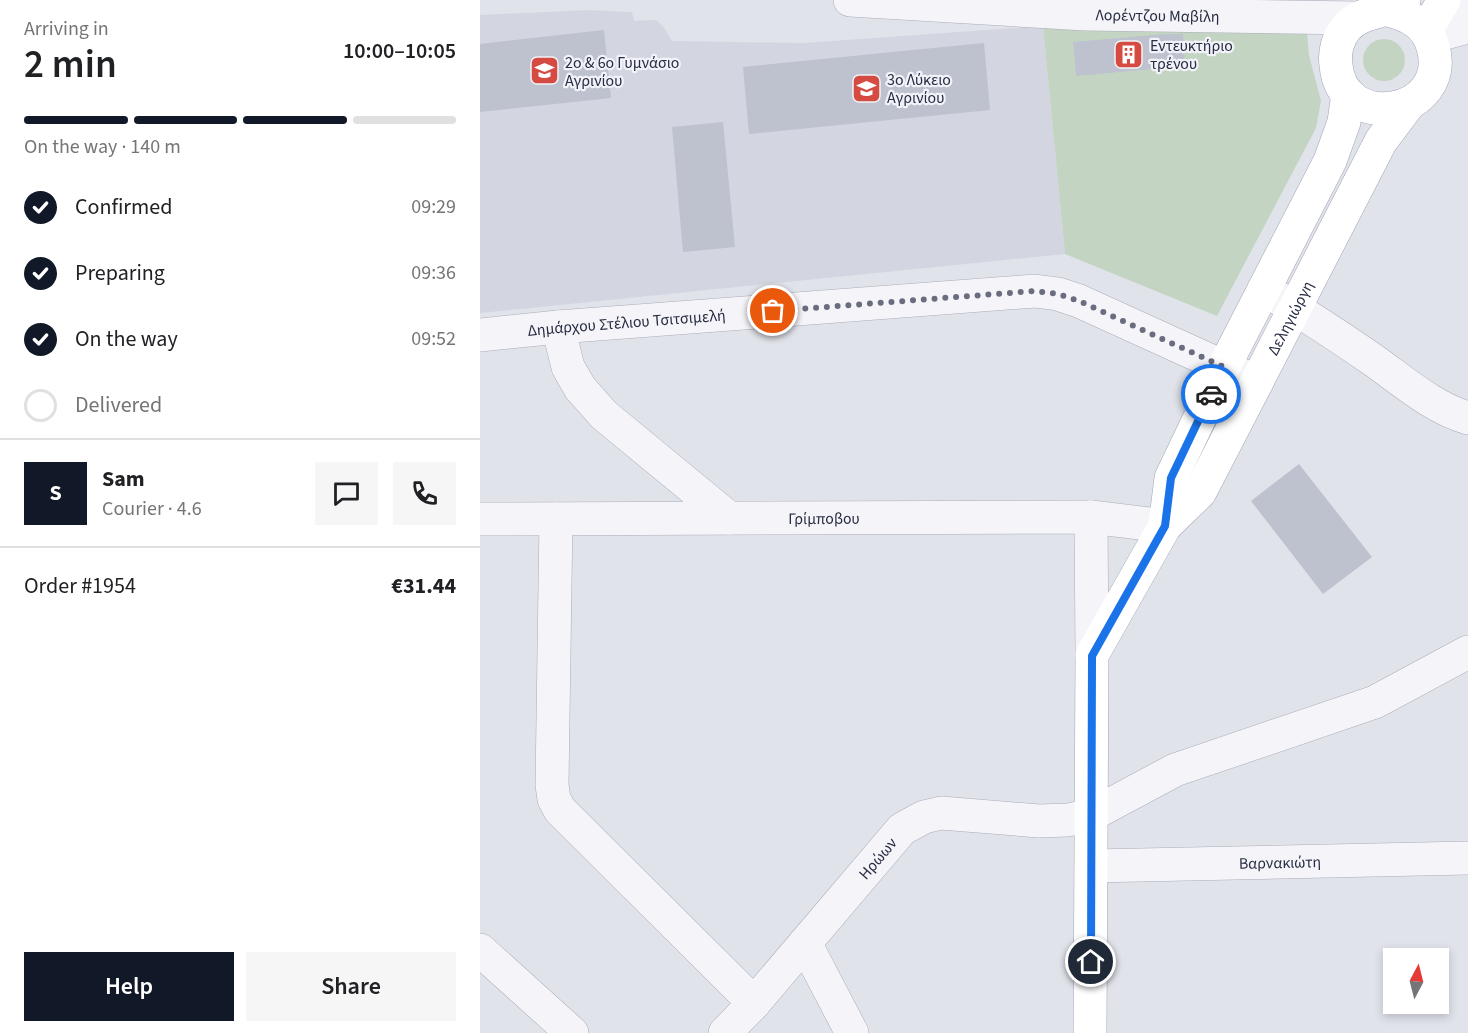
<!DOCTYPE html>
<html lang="en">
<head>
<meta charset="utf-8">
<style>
  :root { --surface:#fff; --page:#f6f6f6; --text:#202124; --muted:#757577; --line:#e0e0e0; --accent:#111827 }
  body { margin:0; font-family:"Source Sans 3",sans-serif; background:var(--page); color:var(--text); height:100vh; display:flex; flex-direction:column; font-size:22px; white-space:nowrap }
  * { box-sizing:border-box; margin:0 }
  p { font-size:20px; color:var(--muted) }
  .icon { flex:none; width:33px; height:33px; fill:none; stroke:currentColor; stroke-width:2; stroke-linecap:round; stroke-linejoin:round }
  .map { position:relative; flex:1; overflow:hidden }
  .panel { display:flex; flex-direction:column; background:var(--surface); width:480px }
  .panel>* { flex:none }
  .needle { width:39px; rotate:7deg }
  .fabs { position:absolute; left:903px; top:948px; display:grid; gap:12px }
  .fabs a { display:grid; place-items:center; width:66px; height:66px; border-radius:0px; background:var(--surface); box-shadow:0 3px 9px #0003; font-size:30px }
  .pin { position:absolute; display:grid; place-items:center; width:51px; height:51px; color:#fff; margin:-26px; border:3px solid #fff; border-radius:50%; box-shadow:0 2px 6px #0007 }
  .courier { position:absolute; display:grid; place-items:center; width:60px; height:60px; margin:-30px; border:4px solid #1a73e8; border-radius:50%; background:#fff; color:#222; box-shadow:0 2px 8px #0007 }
  .summary em { font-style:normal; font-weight:600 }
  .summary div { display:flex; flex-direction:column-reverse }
  .summary { display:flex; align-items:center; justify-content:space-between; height:102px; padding:0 24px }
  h1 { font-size:39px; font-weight:600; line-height:45px }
  .bar { display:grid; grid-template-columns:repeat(4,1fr); gap:9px 6px; align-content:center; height:72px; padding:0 24px }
  .bar i { height:8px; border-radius:4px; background:var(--line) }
  .bar .selected { background:var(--accent) }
  .bar p { grid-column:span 4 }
  .line { display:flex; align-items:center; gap:15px; padding:0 24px; border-top:2px solid var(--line) }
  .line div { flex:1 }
  .round { display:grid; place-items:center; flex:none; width:63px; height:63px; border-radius:0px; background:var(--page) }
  ol { padding:0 24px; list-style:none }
  li { display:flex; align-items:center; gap:18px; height:66px }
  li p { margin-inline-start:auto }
  li .icon { padding:6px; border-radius:50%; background:var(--accent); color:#fff; stroke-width:4 }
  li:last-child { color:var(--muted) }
  li i { width:33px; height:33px; border:3px solid var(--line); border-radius:50% }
  .primary-button { display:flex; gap:12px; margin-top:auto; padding:12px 24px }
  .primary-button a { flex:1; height:69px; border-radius:0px; background:var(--accent); color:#fff; font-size:24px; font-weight:600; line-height:69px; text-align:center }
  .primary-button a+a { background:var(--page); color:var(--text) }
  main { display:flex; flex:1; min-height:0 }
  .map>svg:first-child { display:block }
  .built { fill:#d3d5e0 }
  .green { fill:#c3d5c2 }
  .building { fill:#bec1ce }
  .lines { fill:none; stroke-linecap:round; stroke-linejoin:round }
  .minor-casing { stroke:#aaacb9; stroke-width:34 }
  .major-casing { stroke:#a0a4b7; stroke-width:34 }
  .minor { stroke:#f5f5f9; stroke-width:33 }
  .major { stroke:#fff; stroke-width:33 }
  .done { stroke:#696d7e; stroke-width:6; stroke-dasharray:0 10.8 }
  .route { stroke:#1a73e8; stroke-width:8 }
  .labels { text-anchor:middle; stroke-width:4.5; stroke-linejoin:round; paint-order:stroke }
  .street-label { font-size:16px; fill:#292d44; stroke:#f1f3f8 }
  .poi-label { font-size:16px; fill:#292d44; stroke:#f1f3f8; text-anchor:start }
</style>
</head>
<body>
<main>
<section class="panel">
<div class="summary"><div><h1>2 min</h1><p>Arriving in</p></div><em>10:00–10:05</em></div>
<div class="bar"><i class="selected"></i><i class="selected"></i><i class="selected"></i><i></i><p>On the way · 140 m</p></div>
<ol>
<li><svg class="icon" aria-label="check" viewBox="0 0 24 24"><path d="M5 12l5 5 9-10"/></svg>Confirmed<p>09:29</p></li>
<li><svg class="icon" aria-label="check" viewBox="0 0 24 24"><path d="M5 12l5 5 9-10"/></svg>Preparing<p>09:36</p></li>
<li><svg class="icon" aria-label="check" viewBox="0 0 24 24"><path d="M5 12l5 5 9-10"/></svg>On the way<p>09:52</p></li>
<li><i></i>Delivered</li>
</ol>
<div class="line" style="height:108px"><b class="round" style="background:var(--accent);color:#fff">S</b><div><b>Sam</b><p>Courier · 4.6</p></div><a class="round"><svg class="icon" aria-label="chat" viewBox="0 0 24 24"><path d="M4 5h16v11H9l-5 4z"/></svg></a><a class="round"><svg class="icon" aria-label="phone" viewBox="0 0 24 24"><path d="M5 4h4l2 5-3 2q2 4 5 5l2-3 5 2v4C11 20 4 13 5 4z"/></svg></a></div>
<div class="line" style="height:78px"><div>Order #1954</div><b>€31.44</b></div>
<div class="primary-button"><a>Help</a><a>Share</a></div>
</section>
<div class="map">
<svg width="988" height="1033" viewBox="0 0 988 1033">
  <rect width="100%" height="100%" fill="#e1e3eb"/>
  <polygon class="built" points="108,10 152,12 154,21 176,20 183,26 192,41 324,43 563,26 585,254 0,313 0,15"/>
  <g class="green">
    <polygon points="563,26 827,32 829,55 841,101 836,128 737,316 585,254"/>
    <circle cx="904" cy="60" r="21"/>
  </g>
  <g class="building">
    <polygon points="124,30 131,98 0,112 0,44"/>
    <polygon points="686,34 703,34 705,66 596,76 593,42"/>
    <polygon points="504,43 510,110 269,134 263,67"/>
    <polygon points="243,122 255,247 203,252 192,127"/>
    <polygon points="819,464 892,557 843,594 771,501"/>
  </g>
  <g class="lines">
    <defs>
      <g id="minor">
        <path id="s1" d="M 370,0 L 605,14 L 877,18"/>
        <polyline points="982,0 988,8"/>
        <polyline points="950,37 988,27"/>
        <path d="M 784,289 C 821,312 857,335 893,360 C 923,381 953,408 988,418"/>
        <polyline points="78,327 88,367 100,388 124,415 249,518"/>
        <path id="s2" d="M 0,335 L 78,327 L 555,291 L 578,294 L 599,301 L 777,382"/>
        <polyline points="611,517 612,655"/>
        <path id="s3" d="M 0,519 L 611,517 L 685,526"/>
        <polyline points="76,519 72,785 74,799 80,810 274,1003"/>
        <path id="s4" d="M 612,866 L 988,858"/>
        <polyline points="325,943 372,1033"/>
        <polyline points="0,950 92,1033"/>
        <path id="s5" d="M 245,1033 L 274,1003 L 422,829 L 444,817 L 461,813 L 559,821 L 588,820 L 611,815 L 695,770 L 895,702 L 988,652"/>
      </g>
      <g id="major">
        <path d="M 907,10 C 929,15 947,24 953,47 C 972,115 862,135 856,65 C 854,52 858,37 867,27 C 883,10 906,14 924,0"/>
        <polyline points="946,31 964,0"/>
        <polyline points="685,526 691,478 744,367 850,161 864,122 868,94"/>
        <path id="s6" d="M 610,1033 L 612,655 L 685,526 L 720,492 L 901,141 L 928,105"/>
      </g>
    </defs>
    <use href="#minor" class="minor-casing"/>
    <use href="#major" class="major-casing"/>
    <use href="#minor" class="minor"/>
    <use href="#major" class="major"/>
  </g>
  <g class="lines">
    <polyline class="done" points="293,311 555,291 578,294 599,301 744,367 731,394"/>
    <polyline class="route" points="611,962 612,656 685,526 691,478 731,394"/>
  </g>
  <defs>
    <symbol id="building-square" viewBox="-11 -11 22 22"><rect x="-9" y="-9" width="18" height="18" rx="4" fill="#d54b41" stroke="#f1f3f8"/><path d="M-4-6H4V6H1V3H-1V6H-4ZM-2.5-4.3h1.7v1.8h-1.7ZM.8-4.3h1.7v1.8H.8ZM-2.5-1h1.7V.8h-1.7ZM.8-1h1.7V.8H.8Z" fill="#fff"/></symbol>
    <symbol id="school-square" viewBox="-11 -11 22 22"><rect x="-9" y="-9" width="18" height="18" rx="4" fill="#d54b41" stroke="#f1f3f8"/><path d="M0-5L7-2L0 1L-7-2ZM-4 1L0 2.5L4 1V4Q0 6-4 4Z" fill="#fff"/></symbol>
  </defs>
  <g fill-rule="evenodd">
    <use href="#building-square" x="632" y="38" width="33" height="33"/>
    <use href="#school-square" x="48" y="54" width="33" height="33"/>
    <use href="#school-square" x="370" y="72" width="33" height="33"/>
  </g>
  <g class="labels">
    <g class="street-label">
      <text dy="6" stroke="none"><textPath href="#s1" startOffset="308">Λορέντζου Μαβίλη</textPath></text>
      <text dy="6" stroke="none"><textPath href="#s6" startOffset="771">Δεληγιώργη</textPath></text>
      <text dy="6" stroke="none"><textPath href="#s2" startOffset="147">Δημάρχου Στέλιου Τσιτσιμελή</textPath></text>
      <text dy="6" stroke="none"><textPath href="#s3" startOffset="344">Γρίμποβου</textPath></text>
      <text dy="6" stroke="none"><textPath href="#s5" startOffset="232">Ηρώων</textPath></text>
      <text dy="6" stroke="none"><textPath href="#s4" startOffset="188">Βαρνακιώτη</textPath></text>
    </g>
    <g class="poi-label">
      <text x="670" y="51">Εντευκτήριο<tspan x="670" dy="18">τρένου</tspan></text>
      <text x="85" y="68">2ο &amp; 6ο Γυμνάσιο<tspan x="85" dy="18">Αγρινίου</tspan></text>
      <text x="407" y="85">3ο Λύκειο<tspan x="407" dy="18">Αγρινίου</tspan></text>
    </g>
  </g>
</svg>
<div class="fabs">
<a><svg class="needle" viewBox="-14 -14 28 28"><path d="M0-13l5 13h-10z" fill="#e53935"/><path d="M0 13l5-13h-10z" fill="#757577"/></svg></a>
</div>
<div class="pin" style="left:293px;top:311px;background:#ea580c"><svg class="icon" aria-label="bag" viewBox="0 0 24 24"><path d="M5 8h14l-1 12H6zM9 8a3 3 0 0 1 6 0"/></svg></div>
<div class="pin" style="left:611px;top:962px;background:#1f2937"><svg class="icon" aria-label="home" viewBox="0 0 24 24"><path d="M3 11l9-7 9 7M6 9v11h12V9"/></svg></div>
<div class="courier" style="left:731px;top:394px"><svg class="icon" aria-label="car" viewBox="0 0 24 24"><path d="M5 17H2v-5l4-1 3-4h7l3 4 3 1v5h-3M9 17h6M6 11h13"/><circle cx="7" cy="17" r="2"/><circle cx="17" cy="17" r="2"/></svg></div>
</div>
</main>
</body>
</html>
